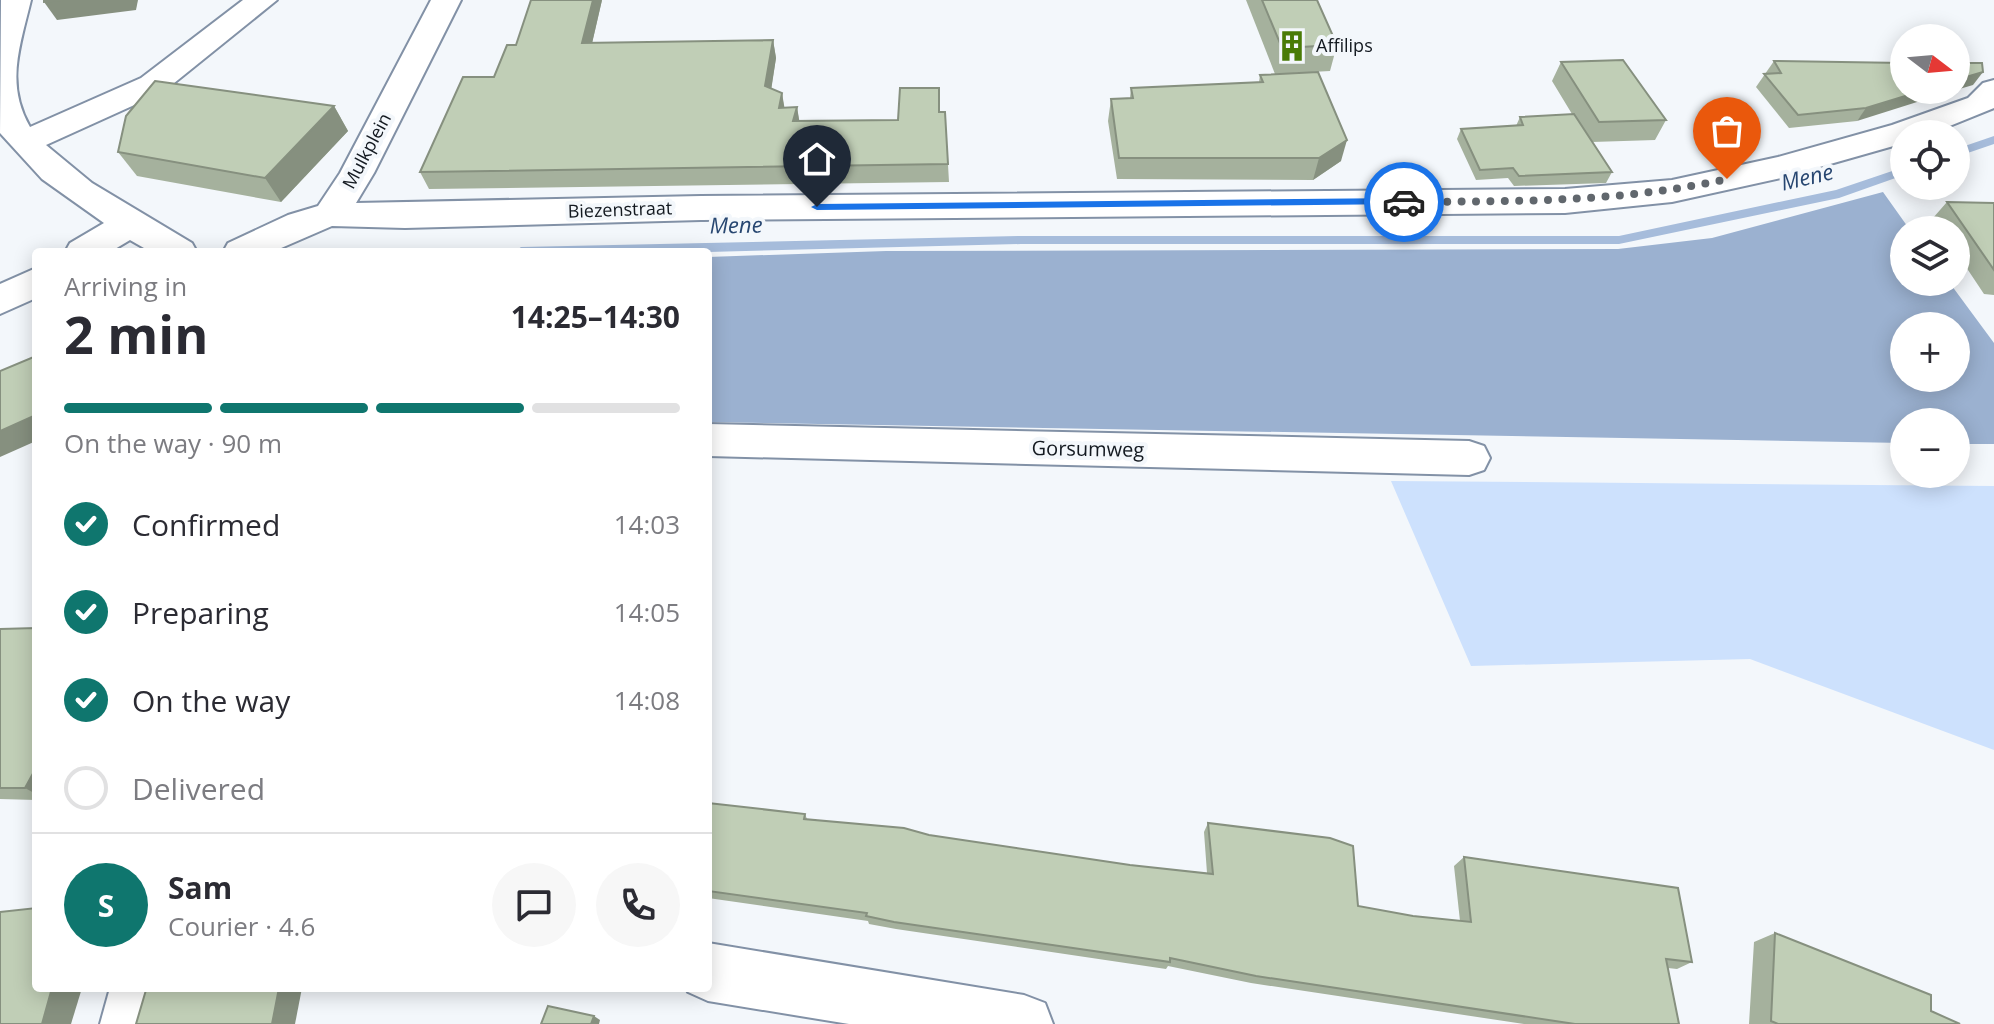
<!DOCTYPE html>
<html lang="en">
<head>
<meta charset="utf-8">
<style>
  :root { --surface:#fff; --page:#f7f7f7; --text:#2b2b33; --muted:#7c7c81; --line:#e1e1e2; --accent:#0f766e }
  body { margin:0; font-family:"Open Sans",sans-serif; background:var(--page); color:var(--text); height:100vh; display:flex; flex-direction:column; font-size:30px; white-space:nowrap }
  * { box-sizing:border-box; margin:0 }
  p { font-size:26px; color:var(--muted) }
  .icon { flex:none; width:44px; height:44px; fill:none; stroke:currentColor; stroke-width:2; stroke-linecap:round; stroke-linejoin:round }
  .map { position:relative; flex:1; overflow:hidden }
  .panel { position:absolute; left:32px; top:248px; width:680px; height:744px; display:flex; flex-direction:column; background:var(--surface); border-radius:8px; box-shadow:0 4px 20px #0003 }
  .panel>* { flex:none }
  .needle { width:52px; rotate:106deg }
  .controls { position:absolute; left:1890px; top:24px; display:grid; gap:16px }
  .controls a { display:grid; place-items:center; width:80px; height:80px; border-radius:50%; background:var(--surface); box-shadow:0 4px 20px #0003; font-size:40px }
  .pin { position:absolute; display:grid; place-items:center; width:68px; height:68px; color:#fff; margin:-82px -34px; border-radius:50% 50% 50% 0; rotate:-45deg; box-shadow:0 0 8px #0007 }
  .pin .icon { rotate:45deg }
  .courier { position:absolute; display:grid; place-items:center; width:80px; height:80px; margin:-40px; border:6px solid #1a73e8; border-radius:50%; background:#fff; color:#222; box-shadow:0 2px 10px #0007 }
  .head em { font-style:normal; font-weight:700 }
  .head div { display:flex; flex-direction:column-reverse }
  .head { display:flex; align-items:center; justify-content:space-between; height:136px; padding:0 32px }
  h1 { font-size:52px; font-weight:700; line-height:60px }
  .bar { display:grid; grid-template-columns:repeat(4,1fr); gap:12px 8px; align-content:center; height:96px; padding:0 32px }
  .bar i { height:10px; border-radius:6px; background:var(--line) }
  .bar .selected { background:var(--accent) }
  .bar p { grid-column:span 4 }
  .line { display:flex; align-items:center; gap:20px; padding:0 32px; border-top:2px solid var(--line) }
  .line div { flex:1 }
  .round { display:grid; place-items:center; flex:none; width:84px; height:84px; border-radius:42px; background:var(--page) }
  ol { padding:0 32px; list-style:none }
  li { display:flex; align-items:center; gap:24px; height:88px }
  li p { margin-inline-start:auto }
  li .icon { padding:8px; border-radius:50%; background:var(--accent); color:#fff; stroke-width:4 }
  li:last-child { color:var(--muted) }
  li i { width:44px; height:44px; border:4px solid var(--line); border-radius:50% }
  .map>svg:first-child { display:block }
  .green { fill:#cde1fd }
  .forest { fill:#9bb1d0; fill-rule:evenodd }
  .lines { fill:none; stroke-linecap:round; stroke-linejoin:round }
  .stream { fill:#a6bcdb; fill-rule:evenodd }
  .minor-casing { stroke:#8291a6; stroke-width:4 }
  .minor { fill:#fff; fill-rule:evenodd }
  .wall { fill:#a5b19d }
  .shaded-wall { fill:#86907f }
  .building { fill:#c0ceb6; stroke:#86907f; stroke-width:2 }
  .route { fill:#1a73e8 }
  .done { stroke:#61676d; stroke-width:8; stroke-dasharray:0 14.4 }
  .labels { text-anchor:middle; stroke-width:8; stroke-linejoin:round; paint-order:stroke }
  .far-poi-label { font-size:18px; fill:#131920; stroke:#f3f7fb; text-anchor:start }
  .far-street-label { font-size:18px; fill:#131920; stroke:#f3f7fb }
  .street-label { font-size:20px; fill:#131920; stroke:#f3f7fb }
  .water-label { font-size:22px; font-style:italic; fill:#284771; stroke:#f3f7fb }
</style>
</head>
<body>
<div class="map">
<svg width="1994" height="1024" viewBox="0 0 1994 1024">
  <rect width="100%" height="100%" fill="#f3f7fb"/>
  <polygon class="green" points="1391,481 1994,486 1994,750 1750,659 1471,666"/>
  <path class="forest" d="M 1883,192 L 1910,230 L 1904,230 L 1904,282 L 1949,282 L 1994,343 L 1994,444 L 1956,444 L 1956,422 L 1904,422 L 1904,443 L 708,422 L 708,257 L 886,251 L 1618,249 L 1712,238 ZM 1904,326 L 1956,326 L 1956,378 L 1904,378 Z"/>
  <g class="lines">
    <g class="stream">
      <polygon points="1994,136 1994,144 1956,157 1956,149"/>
      <polygon points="1904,167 1904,175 1839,198 1619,244 1021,244 708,252 514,252 521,247 1021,236 1619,236 1836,190"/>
    </g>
    <defs>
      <g id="minor">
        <path d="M 1,0 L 31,0 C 20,46 5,84 30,127 L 141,78 L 243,0 L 277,0 L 163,92 L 46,145 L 92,183 L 192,243 L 197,252 L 151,252 L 130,240 L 110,252 L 65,252 L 70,243 L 104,223 L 42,179 L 0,133 Z"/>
        <polygon points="431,0 461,0 374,173 356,203 701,196 1565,189 1672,180 1778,157 1892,125 1968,98 1983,83 1994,80 1994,108 1930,134 1904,134 1904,143 1781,178 1672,202 1565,213 701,220 405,228 332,226 272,252 223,252 228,243 288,215 318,206 340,173"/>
        <polygon points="36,268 36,298 0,314 0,284"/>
        <polygon points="708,424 1469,441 1484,446 1490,458 1484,470 1469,475 708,456"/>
        <polygon points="708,943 1024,995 1045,1003 1053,1024 849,1024 708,1001 688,992 686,988 708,988"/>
        <polygon points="110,988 168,988 158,1024 100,1024"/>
      </g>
    </defs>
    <use href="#minor" class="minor-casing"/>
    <use href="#minor" class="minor"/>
  </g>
  <g class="wall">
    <polygon points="602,0 592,43 773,40 776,58 771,89 782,93 784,108 797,107 799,121 898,120 945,112 949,182 429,189 420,172 494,77 516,45"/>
    <polygon points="1246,0 1317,0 1337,45 1330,71 1275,74"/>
    <polygon points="1774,61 1904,63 1857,121 1789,128 1756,87"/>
    <polygon points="1561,62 1666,120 1655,140 1592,142 1612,172 1606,183 1514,186 1508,178 1476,180 1457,139 1461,129 1516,126 1520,117 1572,114 1552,81"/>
    <polygon points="1260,75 1341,161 1313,180 1117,179 1108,121 1111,99 1130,98 1131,88 1259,82"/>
    <polygon points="334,106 348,131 281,202 137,176 118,152"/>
    <polygon points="1947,202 1994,203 1994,295 1984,294 1956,252 1956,230 1941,230 1933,218"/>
    <polygon points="36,628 36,800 0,799 0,629"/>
    <polygon points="708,803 805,814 807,819 929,835 1130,865 1207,873 1204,832 1208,823 1358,906 1413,916 1460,921 1454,866 1464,857 1692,962 1677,969 1668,968 1679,1024 1524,1024 1251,983 1168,966 1166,969 896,929 869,924 868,921 708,898"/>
    <polygon points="1775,933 1931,1011 1960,1024 1749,1024 1754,942"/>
  </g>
  <g class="shaded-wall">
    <polygon points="63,0 138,0 136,10 57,20 44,2"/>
    <polygon points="593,0 602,0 588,61 582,43"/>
    <polygon points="773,40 776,58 769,104 765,86"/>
    <polygon points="1983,72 1973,85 1956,90 1956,80"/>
    <polygon points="1925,90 1955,90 1857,121 1866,108"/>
    <polygon points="782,93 785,111 779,108"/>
    <polygon points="334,106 348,131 281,202 265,178"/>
    <polygon points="797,107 800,125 793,121"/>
    <polygon points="1347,140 1341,161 1313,180 1319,158"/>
    <polygon points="36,415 36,441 0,457 0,431"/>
    <polygon points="36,768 36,794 25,788"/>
    <polygon points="52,988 82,988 71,1024 42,1024"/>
    <polygon points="279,988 302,988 295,1024 272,1024"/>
    <polygon points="594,1016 600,1020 599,1024 591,1024"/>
  </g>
  <g class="building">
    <polygon points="44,0 63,0 44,2"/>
    <polygon points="531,0 593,0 582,43 773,40 765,86 782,93 779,108 797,107 793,121 898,120 900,88 939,88 939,112 945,112 948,164 420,172 463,77 494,77 507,45 516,45"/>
    <polygon points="1262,0 1317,0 1337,45 1282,48"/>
    <polygon points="1623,60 1666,120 1599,122 1561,62"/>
    <polygon points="1774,61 1904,63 1904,90 1925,90 1866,108 1798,115 1764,74 1781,73"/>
    <polygon points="1956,63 1982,63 1983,72 1956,80"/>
    <polygon points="1318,72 1347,140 1319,158 1119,158 1111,99 1133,98 1131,88 1263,82 1260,75"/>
    <polygon points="155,81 334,106 265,178 118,152 126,116"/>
    <polygon points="1574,114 1612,172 1519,176 1513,168 1480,170 1461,129 1523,125 1520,117"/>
    <polygon points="1947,202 1994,203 1994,270"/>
    <polygon points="36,356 36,415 0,431 0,371"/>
    <polygon points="36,628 36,768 25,788 0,788 0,629"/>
    <polygon points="708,803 805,814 804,819 904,828 929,835 1130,865 1213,874 1208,823 1330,838 1353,846 1358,906 1413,916 1471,922 1464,857 1678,888 1692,962 1666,959 1679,1024 1575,1024 1256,976 1170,958 1170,962 894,922 866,916 867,913 708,891"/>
    <polygon points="36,908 36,988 52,988 42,1024 0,1024 0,912"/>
    <polygon points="1775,933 1931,995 1931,1011 1960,1024 1778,1024 1771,1021"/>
    <polygon points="148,988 279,988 272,1024 136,1024 146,990"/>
    <polygon points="548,1006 594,1016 591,1024 541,1024"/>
  </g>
  <polygon class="route" points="1404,198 1409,202 1407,204 817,210 811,207 817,204"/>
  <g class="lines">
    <path class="done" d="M 1404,202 C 1512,201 1620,203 1727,179"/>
  </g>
  <defs>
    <symbol id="building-bare" viewBox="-9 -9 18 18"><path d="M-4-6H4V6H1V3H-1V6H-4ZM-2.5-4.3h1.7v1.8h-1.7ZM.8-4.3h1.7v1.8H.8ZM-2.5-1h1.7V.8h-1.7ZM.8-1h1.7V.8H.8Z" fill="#497b06" stroke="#f3f7fb" stroke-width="2.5" paint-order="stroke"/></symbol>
  </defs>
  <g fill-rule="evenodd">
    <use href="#building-bare" x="1270" y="24" width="44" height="44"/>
  </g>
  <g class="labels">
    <g class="far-poi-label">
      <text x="1316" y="52">Affilips</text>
    </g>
    <g class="far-street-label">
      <text transform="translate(367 151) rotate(-62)" y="6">Mulkplein</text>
      <text transform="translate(620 210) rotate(-2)" y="6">Biezenstraat</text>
    </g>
    <g class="street-label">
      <text transform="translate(1088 449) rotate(1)" y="7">Gorsumweg</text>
    </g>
    <g class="water-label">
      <text transform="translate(1807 177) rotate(-13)" y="8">Mene</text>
      <text transform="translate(736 225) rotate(-1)" y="8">Mene</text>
    </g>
  </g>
</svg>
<div class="controls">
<a><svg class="needle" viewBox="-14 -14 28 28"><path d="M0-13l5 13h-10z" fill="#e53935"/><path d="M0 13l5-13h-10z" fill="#7c7c81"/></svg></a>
<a><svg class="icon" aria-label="locate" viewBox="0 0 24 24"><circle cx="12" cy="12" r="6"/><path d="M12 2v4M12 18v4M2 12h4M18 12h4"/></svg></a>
<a><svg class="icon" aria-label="layers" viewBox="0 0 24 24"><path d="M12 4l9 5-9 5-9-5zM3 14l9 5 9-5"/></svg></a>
<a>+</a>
<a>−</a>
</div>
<div class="pin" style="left:1727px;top:179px;background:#ea580c"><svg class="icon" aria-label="bag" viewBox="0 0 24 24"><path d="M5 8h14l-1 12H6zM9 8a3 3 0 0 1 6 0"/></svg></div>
<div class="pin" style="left:817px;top:207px;background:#1f2937"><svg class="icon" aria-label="home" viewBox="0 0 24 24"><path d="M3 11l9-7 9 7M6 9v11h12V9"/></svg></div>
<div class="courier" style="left:1404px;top:202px"><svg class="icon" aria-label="car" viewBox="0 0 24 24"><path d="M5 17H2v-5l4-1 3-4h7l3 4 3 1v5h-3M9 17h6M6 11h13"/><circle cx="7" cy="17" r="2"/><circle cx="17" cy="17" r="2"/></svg></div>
<section class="panel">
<div class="head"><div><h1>2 min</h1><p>Arriving in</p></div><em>14:25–14:30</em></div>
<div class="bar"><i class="selected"></i><i class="selected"></i><i class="selected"></i><i></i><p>On the way · 90 m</p></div>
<ol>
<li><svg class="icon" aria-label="check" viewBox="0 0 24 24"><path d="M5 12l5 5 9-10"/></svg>Confirmed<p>14:03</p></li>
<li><svg class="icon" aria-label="check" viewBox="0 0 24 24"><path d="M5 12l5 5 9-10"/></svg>Preparing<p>14:05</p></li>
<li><svg class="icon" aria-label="check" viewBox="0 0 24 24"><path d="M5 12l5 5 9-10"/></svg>On the way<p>14:08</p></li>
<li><i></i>Delivered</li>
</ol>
<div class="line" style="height:144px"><b class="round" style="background:var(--accent);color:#fff">S</b><div><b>Sam</b><p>Courier · 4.6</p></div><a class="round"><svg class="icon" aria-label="chat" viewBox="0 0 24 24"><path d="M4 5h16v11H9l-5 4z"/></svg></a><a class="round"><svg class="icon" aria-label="phone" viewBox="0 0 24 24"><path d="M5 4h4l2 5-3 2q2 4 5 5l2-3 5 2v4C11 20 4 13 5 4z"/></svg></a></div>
</section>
</div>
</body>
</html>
